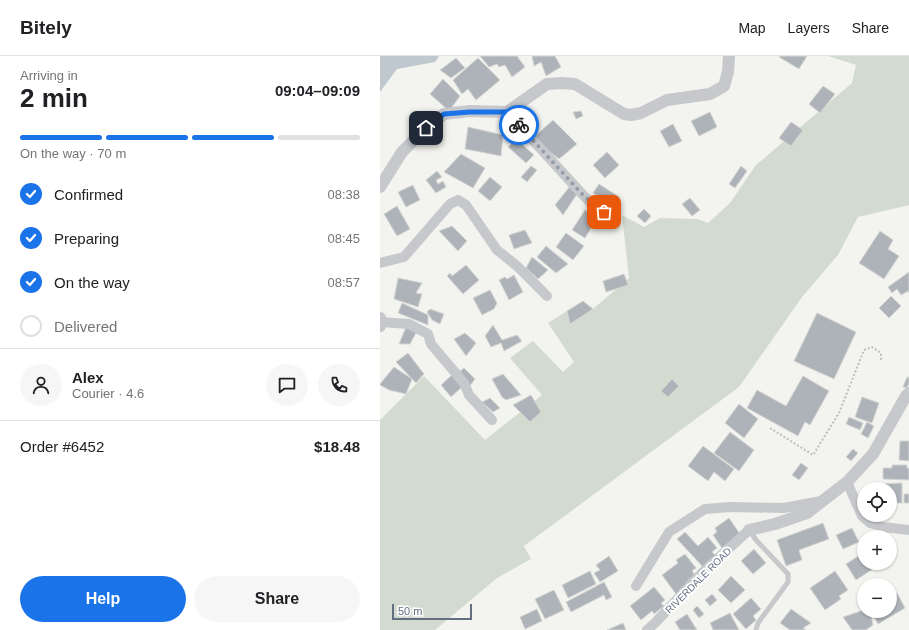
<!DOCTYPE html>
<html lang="en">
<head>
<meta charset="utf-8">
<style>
  :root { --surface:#fff; --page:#f6f6f6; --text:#202124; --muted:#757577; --line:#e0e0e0; --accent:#1a73e8 }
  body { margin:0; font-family:Helvetica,sans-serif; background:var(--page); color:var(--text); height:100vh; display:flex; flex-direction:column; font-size:15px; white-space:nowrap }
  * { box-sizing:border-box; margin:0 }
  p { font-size:13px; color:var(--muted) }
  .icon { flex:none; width:22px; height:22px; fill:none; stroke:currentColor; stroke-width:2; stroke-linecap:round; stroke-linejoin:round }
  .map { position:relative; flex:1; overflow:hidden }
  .sheet { display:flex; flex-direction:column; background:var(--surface); width:380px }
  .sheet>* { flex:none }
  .controls { position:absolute; left:477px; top:426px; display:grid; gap:8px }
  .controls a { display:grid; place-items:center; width:40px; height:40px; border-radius:50%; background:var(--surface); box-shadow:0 1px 3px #0004; font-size:20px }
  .scale { position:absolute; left:12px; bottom:10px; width:80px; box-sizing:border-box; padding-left:4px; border:2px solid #626f81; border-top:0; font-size:11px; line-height:14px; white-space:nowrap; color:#626f81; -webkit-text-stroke:3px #fff; paint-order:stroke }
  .pin { position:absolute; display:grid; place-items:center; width:34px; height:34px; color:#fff; margin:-17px; border-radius:8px; box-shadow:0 2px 6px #0006 }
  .courier { position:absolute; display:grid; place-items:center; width:40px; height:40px; margin:-20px; border:3px solid #1a73e8; border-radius:50%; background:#fff; color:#222; box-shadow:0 1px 5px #0007 }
  .overview em { font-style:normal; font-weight:700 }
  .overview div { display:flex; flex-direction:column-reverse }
  .overview { display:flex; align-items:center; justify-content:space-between; height:68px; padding:0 20px }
  h1 { font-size:26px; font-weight:700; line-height:30px }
  .bar { display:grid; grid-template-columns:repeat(4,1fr); gap:6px 4px; align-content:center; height:48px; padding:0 20px }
  .bar i { height:5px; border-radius:3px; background:var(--line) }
  .bar .current { background:var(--accent) }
  .bar p { grid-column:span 4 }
  .line { display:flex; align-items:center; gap:10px; padding:0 20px; border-top:1px solid var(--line) }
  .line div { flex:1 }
  .round { display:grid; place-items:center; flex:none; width:42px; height:42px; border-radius:21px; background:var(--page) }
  ol { padding:0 20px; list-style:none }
  li { display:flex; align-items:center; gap:12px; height:44px }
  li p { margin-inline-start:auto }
  li .icon { padding:4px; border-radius:50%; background:var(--accent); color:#fff; stroke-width:4 }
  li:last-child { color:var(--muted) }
  li i { width:22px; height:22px; border:2px solid var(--line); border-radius:50% }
  .action { display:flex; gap:8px; margin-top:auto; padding:8px 20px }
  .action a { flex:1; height:46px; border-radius:24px; background:var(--accent); color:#fff; font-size:16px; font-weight:700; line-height:46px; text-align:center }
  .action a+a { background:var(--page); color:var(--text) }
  header { display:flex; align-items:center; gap:24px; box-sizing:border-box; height:56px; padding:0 20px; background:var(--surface); border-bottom:1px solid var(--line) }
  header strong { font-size:19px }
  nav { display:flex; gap:22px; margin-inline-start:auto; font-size:14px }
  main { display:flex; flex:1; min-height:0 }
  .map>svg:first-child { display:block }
  .green { fill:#d3dbd0 }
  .water { fill:#bfc8ce }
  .building { fill:#aeb3b9; stroke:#d5d5d2 }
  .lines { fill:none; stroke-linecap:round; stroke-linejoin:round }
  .path { stroke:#bdbec0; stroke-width:2; stroke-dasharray:2 2; stroke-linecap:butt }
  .service { stroke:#c6c8cc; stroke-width:5 }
  .minor { stroke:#c6c8cc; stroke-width:10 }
  .tertiary { stroke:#c6c8cc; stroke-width:12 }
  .done { stroke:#959ea8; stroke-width:4; stroke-dasharray:0 7.2 }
  .route { stroke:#1a73e8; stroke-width:5 }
  .labels { text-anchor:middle; stroke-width:4; stroke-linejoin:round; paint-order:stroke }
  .street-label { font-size:10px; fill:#626f81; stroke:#fff }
</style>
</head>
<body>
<header>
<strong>Bitely</strong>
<nav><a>Map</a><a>Layers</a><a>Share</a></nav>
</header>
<main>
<section class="sheet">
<div class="overview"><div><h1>2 min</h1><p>Arriving in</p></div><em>09:04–09:09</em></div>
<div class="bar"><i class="current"></i><i class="current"></i><i class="current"></i><i></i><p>On the way · 70 m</p></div>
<ol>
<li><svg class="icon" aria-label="check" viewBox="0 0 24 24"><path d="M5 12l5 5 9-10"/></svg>Confirmed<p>08:38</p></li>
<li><svg class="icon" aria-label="check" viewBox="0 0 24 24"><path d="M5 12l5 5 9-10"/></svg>Preparing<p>08:45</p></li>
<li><svg class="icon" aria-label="check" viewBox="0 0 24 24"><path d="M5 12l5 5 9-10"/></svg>On the way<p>08:57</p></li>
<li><i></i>Delivered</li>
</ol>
<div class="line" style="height:72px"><a class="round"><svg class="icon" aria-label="person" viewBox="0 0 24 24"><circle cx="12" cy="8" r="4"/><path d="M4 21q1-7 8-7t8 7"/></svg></a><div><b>Alex</b><p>Courier · 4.6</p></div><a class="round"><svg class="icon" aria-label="chat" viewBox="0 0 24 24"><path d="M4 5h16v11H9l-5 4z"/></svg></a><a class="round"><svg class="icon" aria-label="phone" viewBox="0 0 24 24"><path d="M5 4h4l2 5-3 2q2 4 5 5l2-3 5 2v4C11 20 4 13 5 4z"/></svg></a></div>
<div class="line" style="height:52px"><div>Order #6452</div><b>$18.48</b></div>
<div class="action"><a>Help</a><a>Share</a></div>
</section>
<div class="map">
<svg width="529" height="574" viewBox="0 0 529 574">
  <rect width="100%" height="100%" fill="#f3f4ef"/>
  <polygon class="green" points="448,0 529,0 529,149 478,161 458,199 422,241 359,331 144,490 151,503 117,522 55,574 0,574 0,364 44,320 105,384 162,339 130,302 153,285 183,316 194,306 168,267 187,255 190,268 213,253 249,222 242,159 264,171 280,162 317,163 328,167 350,147 376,109 472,27 476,9"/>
  <polygon class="water" points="0,0 59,0 55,6 17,13 0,36"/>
  <g class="building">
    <polygon points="100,0 137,0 145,11 132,21 125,9 119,11 117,8 109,11"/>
    <polygon points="152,0 175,0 181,11 166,20 161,6 154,10"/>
    <polygon points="400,0 427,0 419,13 399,1"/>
    <polygon points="76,2 85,12 71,22 60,14"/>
    <polygon points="98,2 120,24 96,44 88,33 82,38 73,24"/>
    <polygon points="63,23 80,40 69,55 50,38"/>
    <polygon points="443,30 455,38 440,57 429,48"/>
    <polygon points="201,55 203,60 196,63 193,56"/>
    <polygon points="330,56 337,71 319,80 311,65"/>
    <polygon points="173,64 197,88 179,103 153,82"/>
    <polygon points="411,66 423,74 411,90 399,82"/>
    <polygon points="293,68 302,85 289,91 280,75"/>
    <polygon points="88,71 123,79 121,100 85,93"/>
    <polygon points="136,83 154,99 146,107 128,91"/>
    <polygon points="227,96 239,109 225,122 213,109"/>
    <polygon points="81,98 105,112 93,132 64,116"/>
    <polygon points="151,110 157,114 147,126 141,121"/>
    <polygon points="361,110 367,115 355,132 349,128"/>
    <polygon points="57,115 62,121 56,124 58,128 63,125 66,131 56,137 46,124"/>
    <polygon points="110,121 122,131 110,145 98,135"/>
    <polygon points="219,128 239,141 231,154 220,146 222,142 213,137"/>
    <polygon points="33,129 40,144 26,151 18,136"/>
    <polygon points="191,129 197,138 183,159 175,149"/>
    <polygon points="310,142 320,154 312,160 302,148"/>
    <polygon points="17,150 30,173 17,180 4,158"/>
    <polygon points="264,153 271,160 265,167 257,160"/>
    <polygon points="205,154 217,162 205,182 192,174"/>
    <polygon points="72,170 87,185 78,195 59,175"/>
    <polygon points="145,174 152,187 134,193 129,179"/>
    <polygon points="500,175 513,184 508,193 519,200 504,223 479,207"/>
    <polygon points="186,177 204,190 193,204 176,191"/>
    <polygon points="166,190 188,208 176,217 157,201"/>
    <polygon points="152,201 168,214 158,223 146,212"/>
    <polygon points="86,209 99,224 83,238 67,220 70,217 72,220"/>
    <polygon points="529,216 529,237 528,235 521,239 517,233 512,237 508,231"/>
    <polygon points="244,218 248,229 226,236 223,225"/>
    <polygon points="134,219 143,236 129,244 119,224 125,221 127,223"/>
    <polygon points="18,222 42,227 36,237 42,238 38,251 14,243"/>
    <polygon points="110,234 117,247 114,253 102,259 93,242"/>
    <polygon points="511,240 521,250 509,262 499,252"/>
    <polygon points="203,245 213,253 190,268 187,255"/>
    <polygon points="22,247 48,259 48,269 18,257"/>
    <polygon points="50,253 64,258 60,268 52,264 47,256"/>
    <polygon points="437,257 476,276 454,323 414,305"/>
    <polygon points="113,269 122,284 137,279 142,285 124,295 121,287 111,291 105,280"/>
    <polygon points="26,271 37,275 30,288 19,288"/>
    <polygon points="85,277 96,287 86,300 74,283"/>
    <polygon points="28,297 44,318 36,327 16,306"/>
    <polygon points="14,311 32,323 26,338 9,334 0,329 0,328"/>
    <polygon points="84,312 95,323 89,331 78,317"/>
    <polygon points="74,317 83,330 71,341 61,329"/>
    <polygon points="123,318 141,339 126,344 122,341 112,323"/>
    <polygon points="423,320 449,335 430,369 425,366 418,380 367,352 377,334 406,350"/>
    <polygon points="527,321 529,322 529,327 527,332 523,331"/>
    <polygon points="292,323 299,330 288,341 281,335"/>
    <polygon points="151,339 161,356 150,366 133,349"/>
    <polygon points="482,341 499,347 492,367 475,361"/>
    <polygon points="110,342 120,352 113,356 102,346"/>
    <polygon points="359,348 378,363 364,382 345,367"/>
    <polygon points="469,361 483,367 480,374 466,368"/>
    <polygon points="487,366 494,370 488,382 481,378"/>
    <polygon points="350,376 374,394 359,415 334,397"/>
    <polygon points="520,385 529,385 529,405 519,404"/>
    <polygon points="323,390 354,413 345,425 334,416 328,425 308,410"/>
    <polygon points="473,393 478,397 471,405 466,401"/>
    <polygon points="421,407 428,412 419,424 412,419"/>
    <polygon points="512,409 527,409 527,412 529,412 529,424 503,423 503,412 512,412"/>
    <polygon points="522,427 522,447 510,447 510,433 495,433 495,428"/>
    <rect x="524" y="438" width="5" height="9"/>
    <polygon points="349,462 360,478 342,492 333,479 337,476 335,472"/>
    <polygon points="443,467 449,483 419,494 422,504 406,510 397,484"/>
    <polygon points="472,472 479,486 463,493 456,479"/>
    <polygon points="305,476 318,490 328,481 337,492 332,496 336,500 324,512 297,483"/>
    <polygon points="484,491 484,507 502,507 476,524 466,508 483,497 481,493"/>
    <polygon points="374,493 386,507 373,518 361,505"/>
    <polygon points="305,498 316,512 312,515 315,519 308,524 310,527 296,538 282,519 298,507 296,504"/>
    <polygon points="229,500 238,515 220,526 214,517 220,514 216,509"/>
    <polygon points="210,515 216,528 188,542 182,529"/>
    <polygon points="455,515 468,534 459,540 461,543 445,554 430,532"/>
    <polygon points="351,520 365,534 351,547 338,534"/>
    <polygon points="224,526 232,541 226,544 224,539 191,556 186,546"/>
    <polygon points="274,531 285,544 281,547 284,550 274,558 272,555 261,564 250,550"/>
    <polygon points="174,534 184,554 165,563 155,543"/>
    <polygon points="517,537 525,552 498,568 491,555 510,555 510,541"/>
    <polygon points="332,538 337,544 330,550 325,544"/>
    <polygon points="371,542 381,553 373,560 376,564 366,573 353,558"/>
    <polygon points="317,550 324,558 319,562 313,554"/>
    <polygon points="157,553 162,565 145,573 140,561"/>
    <polygon points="411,553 431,567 423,572 426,574 410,574 400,567"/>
    <polygon points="484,554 490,555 493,569 486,574 472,574 463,561"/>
    <polygon points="350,557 359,574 332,574 333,573 330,567"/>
    <polygon points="307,558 317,574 300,574 295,566"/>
    <polygon points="243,567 246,574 227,574"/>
  </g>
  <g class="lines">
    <polyline class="path" points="390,372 433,399 459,357 484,294 492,291 501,297 501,304"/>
    <polyline class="service" points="370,475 376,484 408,518 408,526 378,567 376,574"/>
    <g class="minor">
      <polyline points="127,56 203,139 213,149 224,156"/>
      <polyline points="0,207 24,201 70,148 78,144 86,149 117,194 137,210 167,240"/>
      <polyline points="1,266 29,268 48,278 51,288 84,327 89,339 112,364"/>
      <polyline points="467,426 482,460 490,467 503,471 529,474"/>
      <polyline points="256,530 289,476 325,453 350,451 404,452 441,445"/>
      <polyline points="267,574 275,567 321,518 369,474"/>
    </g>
    <g class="tertiary">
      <polyline points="0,131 22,96 46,72 64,58 90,55 127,56 167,28 182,27 195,28 244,58 251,59 261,57 287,44 330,38 344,30 348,16 349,0"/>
      <polyline points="0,262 1,266 0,270"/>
      <polyline points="369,474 395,468 427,457 467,426 493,398 526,340 529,337"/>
    </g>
  </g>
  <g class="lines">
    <polyline class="done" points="139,69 203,139 213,148 224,156"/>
    <polyline class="route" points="46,72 64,58 90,56 127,56 139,69"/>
  </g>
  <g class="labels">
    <g class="street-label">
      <text transform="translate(318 524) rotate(-45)" y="4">RIVERDALE ROAD</text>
    </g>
  </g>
</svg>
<div class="controls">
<a><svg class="icon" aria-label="locate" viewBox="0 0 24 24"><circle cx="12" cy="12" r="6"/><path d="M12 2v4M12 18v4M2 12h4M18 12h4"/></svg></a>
<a>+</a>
<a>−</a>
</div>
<div class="scale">50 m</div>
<div class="pin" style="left:224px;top:156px;background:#ea580c"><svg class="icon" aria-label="bag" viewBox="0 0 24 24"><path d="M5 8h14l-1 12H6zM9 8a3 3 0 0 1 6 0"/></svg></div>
<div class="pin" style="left:46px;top:72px;background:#1f2937"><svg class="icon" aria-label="home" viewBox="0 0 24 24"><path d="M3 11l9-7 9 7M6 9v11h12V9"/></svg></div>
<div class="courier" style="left:139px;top:69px"><svg class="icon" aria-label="bike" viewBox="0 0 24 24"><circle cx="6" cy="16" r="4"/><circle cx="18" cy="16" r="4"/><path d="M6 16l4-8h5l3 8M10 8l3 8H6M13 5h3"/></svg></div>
</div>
</main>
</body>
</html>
